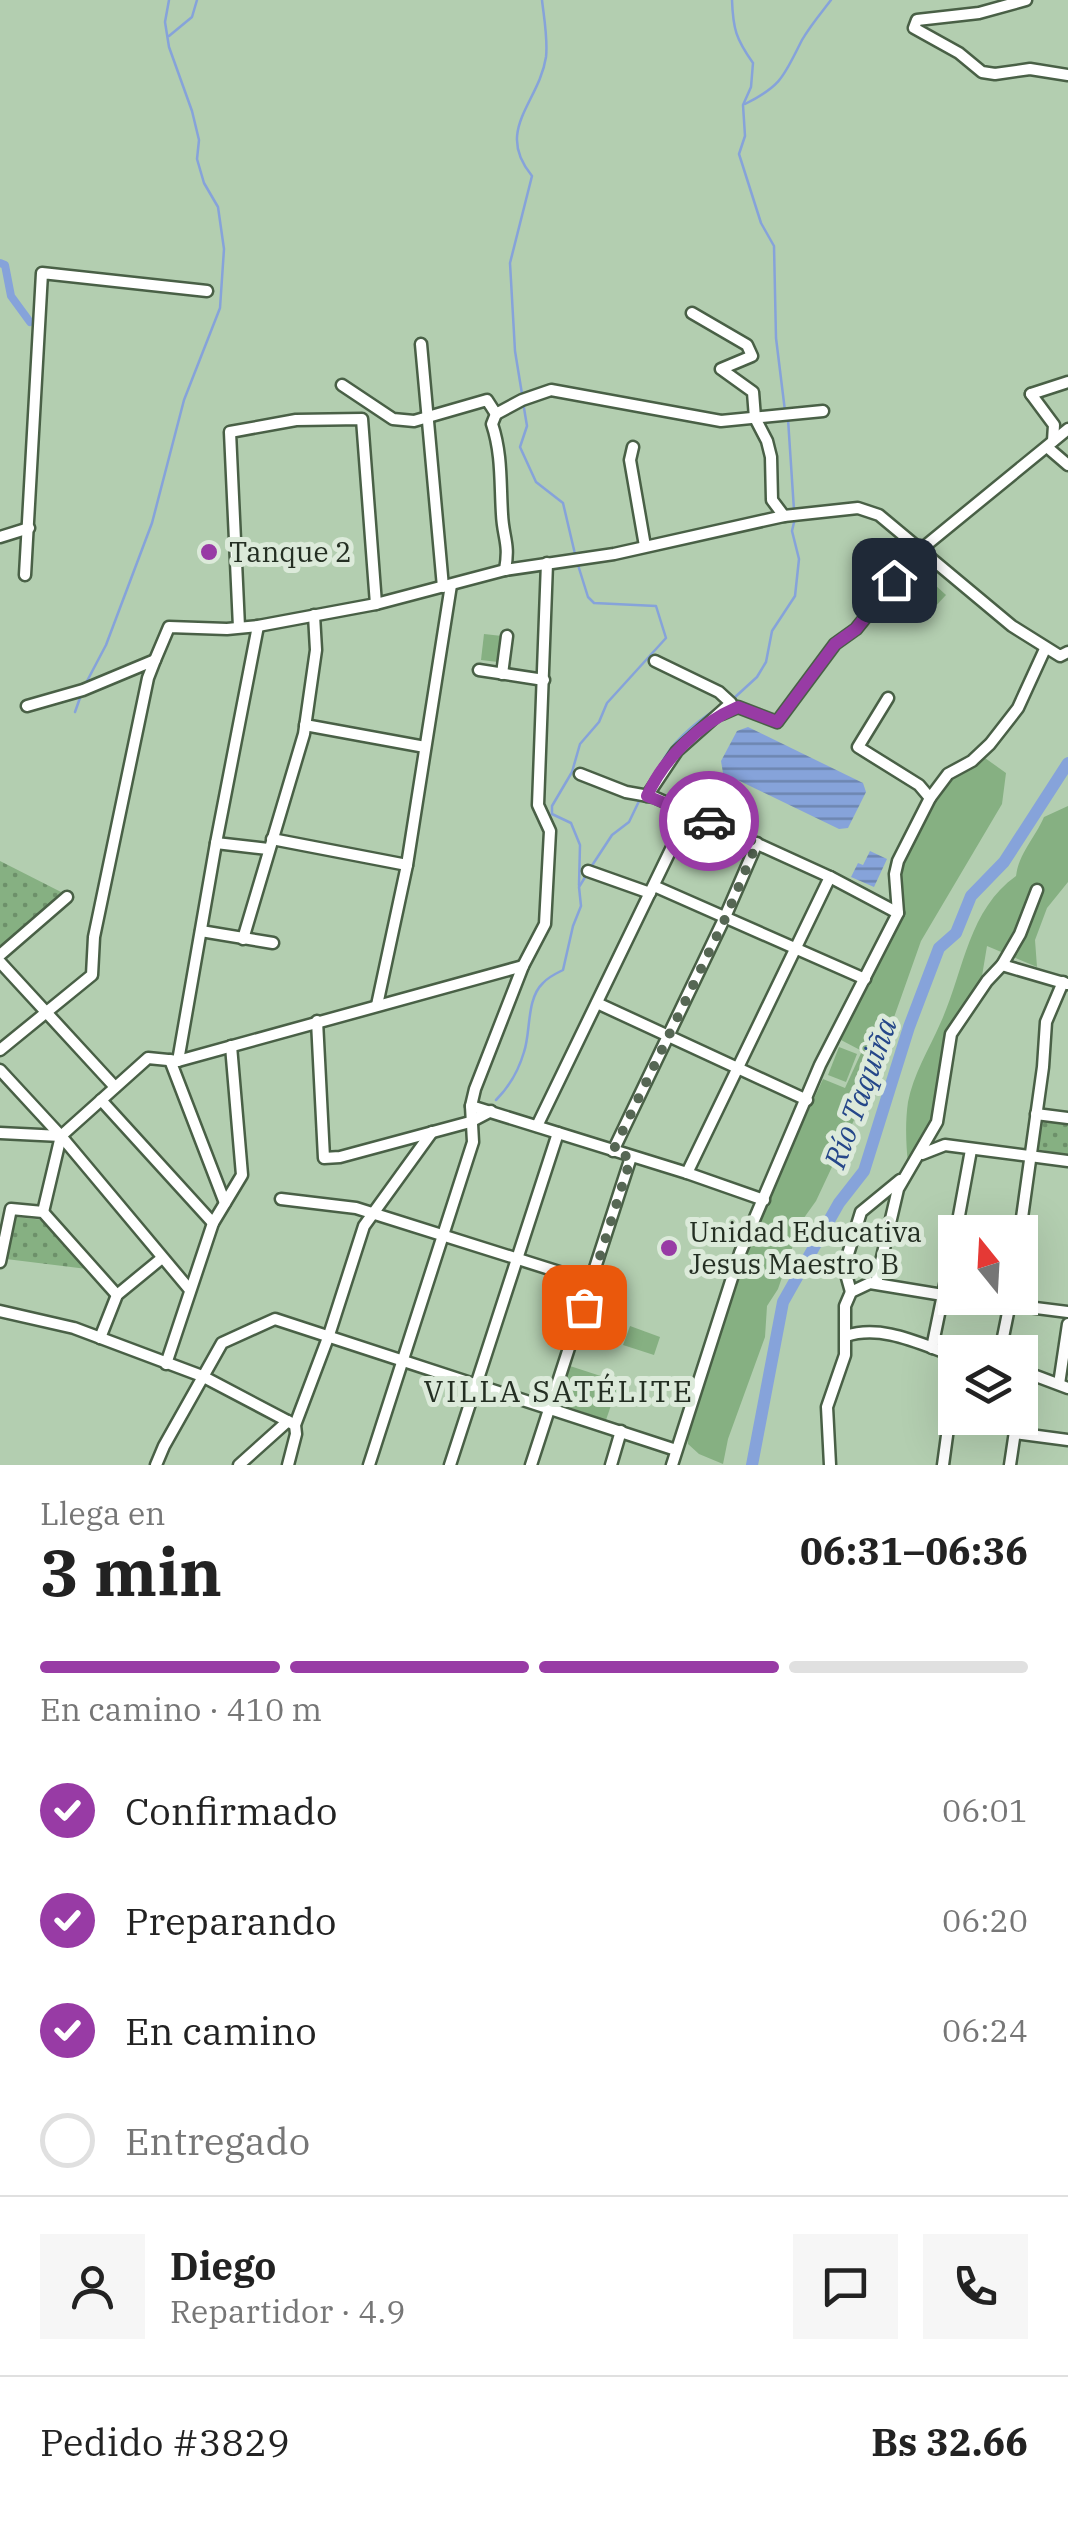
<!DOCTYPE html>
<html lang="es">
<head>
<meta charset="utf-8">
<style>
  :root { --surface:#fff; --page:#f6f6f6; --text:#222; --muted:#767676; --line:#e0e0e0; --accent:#983ba5 }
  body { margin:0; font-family:"IBM Plex Serif",serif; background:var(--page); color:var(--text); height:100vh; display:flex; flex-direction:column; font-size:38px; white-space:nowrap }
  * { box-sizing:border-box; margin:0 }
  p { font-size:32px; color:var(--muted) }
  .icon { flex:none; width:55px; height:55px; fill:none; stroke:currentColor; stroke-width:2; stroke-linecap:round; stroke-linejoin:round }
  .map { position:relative; height:1465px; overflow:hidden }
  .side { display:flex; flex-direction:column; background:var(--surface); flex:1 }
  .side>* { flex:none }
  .needle { width:65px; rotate:342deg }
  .buttons { position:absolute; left:938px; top:1215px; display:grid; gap:20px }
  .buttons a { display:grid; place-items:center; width:100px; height:100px; border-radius:0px; background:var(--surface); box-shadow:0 10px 40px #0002; font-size:50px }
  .pin { position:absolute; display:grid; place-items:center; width:85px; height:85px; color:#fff; margin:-42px; border-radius:20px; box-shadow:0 5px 15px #0006 }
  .courier { position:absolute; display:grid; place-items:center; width:100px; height:100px; margin:-50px; border:8px solid #983ba5; border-radius:50%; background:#fff; color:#222; box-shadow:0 2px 12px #0007 }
  .summary em { font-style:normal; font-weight:800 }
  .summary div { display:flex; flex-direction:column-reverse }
  .summary { display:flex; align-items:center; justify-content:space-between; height:170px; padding:0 40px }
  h1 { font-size:65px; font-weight:800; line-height:75px }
  .bar { display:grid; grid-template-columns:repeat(4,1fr); gap:15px 10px; align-content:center; height:120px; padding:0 40px }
  .bar i { height:12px; border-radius:8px; background:var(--line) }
  .bar .selected { background:var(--accent) }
  .bar p { grid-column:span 4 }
  .line { display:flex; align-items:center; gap:25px; padding:0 40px; border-top:2px solid var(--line) }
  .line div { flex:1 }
  .round { display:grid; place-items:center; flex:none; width:105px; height:105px; border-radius:0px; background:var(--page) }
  ol { padding:0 40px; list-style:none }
  li { display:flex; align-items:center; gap:30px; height:110px }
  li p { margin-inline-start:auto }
  li .icon { padding:10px; border-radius:50%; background:var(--accent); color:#fff; stroke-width:4 }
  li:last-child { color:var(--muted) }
  li i { width:55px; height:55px; border:5px solid var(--line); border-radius:50% }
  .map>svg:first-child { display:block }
  .green { fill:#86b082 }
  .park { fill:url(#park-dots) }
  .water { fill:url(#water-rules) }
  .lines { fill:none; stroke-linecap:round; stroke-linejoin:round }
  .stream { stroke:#86a3da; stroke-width:2.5 }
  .canal { stroke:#86a3da; stroke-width:8 }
  .river { stroke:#86a3da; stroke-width:12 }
  .minor-casing { stroke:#496046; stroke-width:15 }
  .minor { stroke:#fff; stroke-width:10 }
  .done { stroke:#566754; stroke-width:10; stroke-dasharray:0 18 }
  .route { stroke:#983ba5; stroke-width:12 }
  .poi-dot { fill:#983ba5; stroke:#dceada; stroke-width:4 }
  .labels { text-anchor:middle; stroke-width:10; stroke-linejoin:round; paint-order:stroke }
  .poi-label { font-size:28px; fill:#242f23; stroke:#dceada; text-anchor:start }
  .water-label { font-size:30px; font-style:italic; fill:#254789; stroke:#dceada }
  .neighbourhood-label { font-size:30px; letter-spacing:2.5px; fill:#242f23; stroke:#dceada }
</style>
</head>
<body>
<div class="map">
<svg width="1068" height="1465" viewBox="0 0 1068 1465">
  <defs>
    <pattern id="park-dots" width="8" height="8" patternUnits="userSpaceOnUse" patternTransform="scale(2.5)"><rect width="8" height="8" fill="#86b082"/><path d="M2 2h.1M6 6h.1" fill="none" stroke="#6d906a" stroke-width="1.8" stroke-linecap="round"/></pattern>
    <pattern id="water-rules" width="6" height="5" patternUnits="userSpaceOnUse" patternTransform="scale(2.5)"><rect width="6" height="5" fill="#86a3da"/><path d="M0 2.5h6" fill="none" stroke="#6d85b0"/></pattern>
  </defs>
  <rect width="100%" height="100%" fill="#b3ceb0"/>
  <g class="green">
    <polygon points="922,573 946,595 932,610 908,587"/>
    <polygon points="484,634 502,636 498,662 481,660"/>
    <polygon points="985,758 1006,773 1002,804 921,941 869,1088 816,1201 801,1222 778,1289 767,1306 765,1337 728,1439 723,1464 699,1454 688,1444 687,1430 747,1244 823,1079 845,1088 862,1051 841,1040 900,919 898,883 904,857 951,776"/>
    <path d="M 1068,806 L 1068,882 L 1047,908 L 1035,940 L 1037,967 L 987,946 L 982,976 L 944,1038 L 933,1124 L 908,1164 C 906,1144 905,1123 908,1102 C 913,1075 929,1049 940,1024 C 964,973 967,911 1016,876 C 1019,853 1035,838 1044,817 Z"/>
    <polygon points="839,1047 857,1054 846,1082 828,1075"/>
    <polygon points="630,1326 660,1337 654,1355 623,1345"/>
    <polygon points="570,1366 619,1382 606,1420 563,1405 559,1400"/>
  </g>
  <g class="park">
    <polygon points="0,861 63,893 0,949"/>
    <polygon points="1040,1117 1068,1121 1068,1155 1035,1149"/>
    <polygon points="15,1217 44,1220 87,1269 6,1259"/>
  </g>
  <g class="water">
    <polygon points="748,727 863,783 866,792 848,828 839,829 723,773 721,761 737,731"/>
    <polygon points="870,851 887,859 874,887 851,877 858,863 863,865"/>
  </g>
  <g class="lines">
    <g class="stream">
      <path d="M 732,0 C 733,29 736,39 753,63 L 751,87 L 743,105 L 745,136 L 739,154 L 761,223 L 774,246 L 776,338 L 785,411"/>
      <polyline points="169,36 192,17 197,0"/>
      <path d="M 745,104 C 783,85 784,75 802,40 C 810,26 821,13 831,0"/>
      <path d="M 522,394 L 515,351 L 510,263 L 532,176 C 494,130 539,103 546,57 C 548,39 544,18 542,0"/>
      <polyline points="523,402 527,426 520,447 536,482 563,503 575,554"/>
      <polyline points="788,419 794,510"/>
      <polyline points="578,565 588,597 594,603 656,606 666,638 607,703 599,722 580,744 572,772 552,806 552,814 571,823 580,845 579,885"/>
      <polyline points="86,683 106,645 152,523 184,400 220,308 224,249 218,207 204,183 197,159 199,140 192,111 169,47 165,22 169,0"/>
      <polyline points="733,699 757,677 766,662 772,631 795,596 799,559 792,531 795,518"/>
      <polyline points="75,712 81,695"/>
      <path d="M 659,770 C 666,746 697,721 718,708"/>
      <polyline points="591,867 612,835 629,822 641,797"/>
      <path d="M 496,1100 C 509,1087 519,1069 524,1052 C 531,1032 526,999 543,983 C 548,977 557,973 563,970 L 573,926 L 581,906 L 579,887 L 587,874"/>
    </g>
    <polyline class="canal" points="0,263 5,265 11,296 30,322"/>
    <polyline class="river" points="752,1465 783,1302 839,1203 864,1171 909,1027 939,948 956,933 971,896 1004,862 1068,763"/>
    <defs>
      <g id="minor">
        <polyline points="1026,0 979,13 917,20 914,28 959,53 982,72 995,74 1030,69 1068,75"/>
        <polyline points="692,313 747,345 752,356 721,369 753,392 755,418 767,441 771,457 772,500 784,516"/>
        <polyline points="421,344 443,587"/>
        <polyline points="342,385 393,419 414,421 487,400 496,414 522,400 551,390 721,421 823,411"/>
        <polyline points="1031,394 1054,425 1053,441"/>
        <polyline points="1031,394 1068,382"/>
        <path d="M 496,414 L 492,424 C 502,454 500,482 502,514 C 503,538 510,543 505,570"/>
        <polyline points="633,447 630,460 645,546"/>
        <polyline points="1047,447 1068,465"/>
        <polyline points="0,537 29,528"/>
        <polyline points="25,575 42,273 207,291"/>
        <polyline points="239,627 230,432 296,420 362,419 376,604"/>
        <polyline points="155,660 169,627 227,629 258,626 376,604 505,570 614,554 784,516 858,508 879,515 1012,626 1060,656 1068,652"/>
        <polyline points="479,670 544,680"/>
        <polyline points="502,674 507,636"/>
        <polyline points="722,714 738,707 777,722 835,644 856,629 919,551 1068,429"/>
        <polyline points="305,725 425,747"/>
        <polyline points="580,774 626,792 654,797 830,877 898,913"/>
        <polyline points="647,796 677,751 731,703 719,692 655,661"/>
        <polyline points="930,798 948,774 972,761 990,744 1018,708 1045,649"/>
        <polyline points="272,839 407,865"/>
        <polyline points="216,843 268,849"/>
        <polyline points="588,871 650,893"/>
        <polyline points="654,886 865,979"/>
        <polyline points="201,931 273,943"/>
        <polyline points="243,939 304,734 316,650 314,615"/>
        <polyline points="0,955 67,897"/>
        <polyline points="0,962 115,1087"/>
        <polyline points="1002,965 1067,984"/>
        <polyline points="597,1003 807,1100"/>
        <polyline points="377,1005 407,865 451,585"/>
        <polyline points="317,1021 324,1158 340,1157 470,1122 491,1111"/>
        <polyline points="0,1050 92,975 94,937 148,678 155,660 83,690 27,706"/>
        <polyline points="170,1060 225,1203"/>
        <polyline points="178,1061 216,843 258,626"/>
        <polyline points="0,1070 61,1136 190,1290"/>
        <polyline points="101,1100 213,1223"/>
        <polyline points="471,1106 687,1173 764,1200"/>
        <polyline points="1036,1114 1068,1118"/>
        <polyline points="537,1126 689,812"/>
        <polyline points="0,1133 61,1136 148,1058 178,1061 523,966"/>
        <polyline points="613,1151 725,917 757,843"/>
        <polyline points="922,1154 945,1145 1068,1161"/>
        <polyline points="687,1173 830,877"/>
        <polyline points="281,1199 356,1208 591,1282"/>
        <polyline points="43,1212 61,1136"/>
        <polyline points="956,1232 971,1150"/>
        <polyline points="1020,1232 1043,1067 1046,1022 1063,982"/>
        <polyline points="0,1262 11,1209 43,1212 117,1295"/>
        <polyline points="876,1283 898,1189 937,1122 951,1034 987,981 1002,965 1020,934 1037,890"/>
        <polyline points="851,1292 844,1267 861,1212 900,1180"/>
        <polyline points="956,1298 1068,1312"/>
        <polyline points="0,1311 74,1328 202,1376 295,1425"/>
        <path d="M 846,1336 C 882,1324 920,1344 955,1356"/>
        <polyline points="100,1338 117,1295 162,1258"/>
        <polyline points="932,1348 955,1236"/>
        <polyline points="1000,1352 1011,1298"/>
        <polyline points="166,1364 213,1223 242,1175 231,1046"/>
        <polyline points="1020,1370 1068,1388"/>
        <polyline points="1059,1384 1068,1324"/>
        <polyline points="1015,1433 1068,1440"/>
        <polyline points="156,1465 164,1446 222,1343 275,1319 676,1450"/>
        <polyline points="239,1465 288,1421"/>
        <polyline points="288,1465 296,1434 295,1425 329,1335 364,1226 432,1132"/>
        <polyline points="369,1465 473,1142 471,1106 475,1089 523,966 545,924 550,831 538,805 547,563"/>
        <polyline points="450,1465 558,1133"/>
        <polyline points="531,1465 631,1157"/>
        <polyline points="611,1465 621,1431"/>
        <polyline points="672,1465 740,1253 820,1065 898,913 895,874 898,861 930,798 919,785 858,747 888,698"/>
        <polyline points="830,1465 827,1407 845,1355 845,1306 851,1292 870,1283 955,1297"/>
        <polyline points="943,1465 955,1377"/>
        <polyline points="1010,1465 1017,1418"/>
      </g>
    </defs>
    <use href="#minor" class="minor-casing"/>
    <use href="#minor" class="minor"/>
  </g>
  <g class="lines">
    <polyline class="done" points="584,1307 631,1158 613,1151 726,917 757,843 709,821"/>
    <path class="route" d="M 709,821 L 647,796 C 664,758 700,723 738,707 L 777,722 L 835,644 L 856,629 L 894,580"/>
  </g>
  <g class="poi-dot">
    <circle cx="209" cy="552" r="10"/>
    <circle cx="669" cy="1248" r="10"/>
  </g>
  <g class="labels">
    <g class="poi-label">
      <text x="229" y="562">Tanque 2</text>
      <text x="689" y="1242">Unidad Educativa<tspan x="689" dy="32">Jesus Maestro B</tspan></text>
    </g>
    <g class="water-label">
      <text transform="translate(861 1093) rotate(-70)" y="10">Río Taquiña</text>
    </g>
    <g class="neighbourhood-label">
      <text x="559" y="1402">VILLA SATÉLITE</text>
    </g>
  </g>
</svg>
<div class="buttons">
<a><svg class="needle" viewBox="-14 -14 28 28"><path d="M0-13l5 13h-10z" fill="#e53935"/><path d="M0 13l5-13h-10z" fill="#767676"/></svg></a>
<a><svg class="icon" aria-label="layers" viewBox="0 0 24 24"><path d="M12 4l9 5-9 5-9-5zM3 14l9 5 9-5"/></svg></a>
</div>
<div class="pin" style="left:584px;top:1307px;background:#ea580c"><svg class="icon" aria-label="bag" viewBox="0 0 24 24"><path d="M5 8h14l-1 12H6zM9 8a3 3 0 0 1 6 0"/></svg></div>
<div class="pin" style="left:894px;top:580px;background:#1f2937"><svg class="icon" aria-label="home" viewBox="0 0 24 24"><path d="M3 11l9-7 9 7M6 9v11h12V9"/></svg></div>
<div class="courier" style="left:709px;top:821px"><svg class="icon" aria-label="car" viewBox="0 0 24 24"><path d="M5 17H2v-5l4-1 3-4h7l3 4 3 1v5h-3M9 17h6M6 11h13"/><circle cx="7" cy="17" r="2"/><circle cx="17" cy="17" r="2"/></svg></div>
</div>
<section class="side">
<div class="summary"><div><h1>3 min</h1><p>Llega en</p></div><em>06:31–06:36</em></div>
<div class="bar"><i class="selected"></i><i class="selected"></i><i class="selected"></i><i></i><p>En camino · 410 m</p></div>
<ol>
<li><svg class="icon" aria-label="check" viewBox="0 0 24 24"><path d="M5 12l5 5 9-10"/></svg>Confirmado<p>06:01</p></li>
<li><svg class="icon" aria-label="check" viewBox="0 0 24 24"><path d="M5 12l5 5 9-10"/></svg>Preparando<p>06:20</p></li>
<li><svg class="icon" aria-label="check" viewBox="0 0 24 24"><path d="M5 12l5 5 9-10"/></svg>En camino<p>06:24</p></li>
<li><i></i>Entregado</li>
</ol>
<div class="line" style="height:180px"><a class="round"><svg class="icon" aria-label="person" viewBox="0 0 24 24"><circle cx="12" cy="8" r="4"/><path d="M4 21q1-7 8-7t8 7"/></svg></a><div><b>Diego</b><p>Repartidor · 4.9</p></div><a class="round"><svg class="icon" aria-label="chat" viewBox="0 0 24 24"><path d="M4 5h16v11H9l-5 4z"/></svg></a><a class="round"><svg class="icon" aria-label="phone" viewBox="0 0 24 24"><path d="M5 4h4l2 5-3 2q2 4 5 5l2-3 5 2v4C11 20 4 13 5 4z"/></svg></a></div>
<div class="line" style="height:130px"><div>Pedido #3829</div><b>Bs 32.66</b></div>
</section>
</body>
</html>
